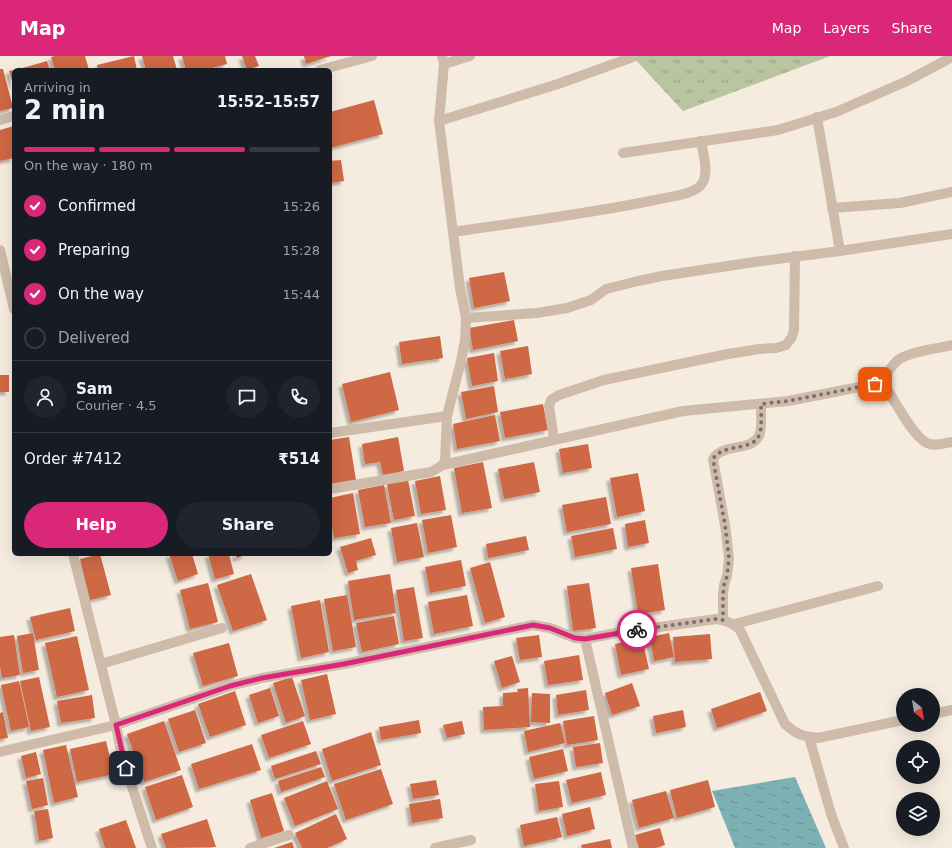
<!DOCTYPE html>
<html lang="en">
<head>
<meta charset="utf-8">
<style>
  :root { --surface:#171b24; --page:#20242c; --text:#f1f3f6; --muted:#9ea1a6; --line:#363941; --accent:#db2777 }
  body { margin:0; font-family:"DejaVu Sans",sans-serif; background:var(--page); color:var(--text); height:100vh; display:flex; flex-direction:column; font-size:15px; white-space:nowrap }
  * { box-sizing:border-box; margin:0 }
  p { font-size:13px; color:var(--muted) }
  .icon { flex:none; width:22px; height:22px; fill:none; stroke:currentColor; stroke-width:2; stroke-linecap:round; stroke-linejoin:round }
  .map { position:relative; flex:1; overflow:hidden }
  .panel { position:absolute; left:12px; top:12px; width:320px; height:488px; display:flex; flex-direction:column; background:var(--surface); border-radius:6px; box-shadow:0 4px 16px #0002 }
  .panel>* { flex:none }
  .needle { width:26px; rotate:150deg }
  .tools { position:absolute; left:896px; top:632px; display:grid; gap:8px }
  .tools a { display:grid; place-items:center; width:44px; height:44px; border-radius:50%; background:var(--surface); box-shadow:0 4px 16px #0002; font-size:20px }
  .pin { position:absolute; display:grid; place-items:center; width:34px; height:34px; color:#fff; margin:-17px; border-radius:8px; box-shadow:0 2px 6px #0006 }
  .courier { position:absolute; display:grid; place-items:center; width:40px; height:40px; margin:-20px; border:3px solid #db2777; border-radius:50%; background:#fff; color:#222; box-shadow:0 1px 5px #0007 }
  .summary em { font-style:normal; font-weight:700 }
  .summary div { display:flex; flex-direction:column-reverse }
  .summary { display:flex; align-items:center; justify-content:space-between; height:68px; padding:0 12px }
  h1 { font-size:26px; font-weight:700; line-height:30px }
  .bar { display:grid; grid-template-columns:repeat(4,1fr); gap:6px 4px; align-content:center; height:48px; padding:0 12px }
  .bar i { height:5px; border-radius:3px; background:var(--line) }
  .bar .current { background:var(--accent) }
  .bar p { grid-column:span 4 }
  .line { display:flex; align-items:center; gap:10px; padding:0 12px; border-top:1px solid var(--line) }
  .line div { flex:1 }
  .round { display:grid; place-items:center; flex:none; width:42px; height:42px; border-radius:21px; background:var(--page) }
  ol { padding:0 12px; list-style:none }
  li { display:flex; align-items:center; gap:12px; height:44px }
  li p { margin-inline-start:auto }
  li .icon { padding:4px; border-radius:50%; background:var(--accent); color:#fff; stroke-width:4 }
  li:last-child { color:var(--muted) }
  li i { width:22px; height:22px; border:2px solid var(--line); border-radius:50% }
  .action { display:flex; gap:8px; margin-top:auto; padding:8px 12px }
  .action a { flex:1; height:46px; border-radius:24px; background:var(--accent); color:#fff; font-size:16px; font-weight:700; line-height:46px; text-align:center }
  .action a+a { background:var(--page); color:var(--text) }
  header { display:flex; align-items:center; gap:24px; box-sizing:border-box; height:56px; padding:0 20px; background:var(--accent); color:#fff }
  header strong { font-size:19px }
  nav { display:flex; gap:22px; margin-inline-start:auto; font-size:14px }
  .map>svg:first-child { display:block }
  .grass { fill:url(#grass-tufts) }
  .water { fill:url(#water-ripples) }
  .building { fill:#ce6744; filter:url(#shadow) }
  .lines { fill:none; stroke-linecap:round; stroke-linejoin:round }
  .minor { stroke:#cebbaa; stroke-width:10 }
  .done { stroke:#7c7169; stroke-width:4; stroke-dasharray:0 7.2 }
  .route { stroke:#db2777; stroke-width:5 }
</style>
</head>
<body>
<header>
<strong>Map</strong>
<nav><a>Map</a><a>Layers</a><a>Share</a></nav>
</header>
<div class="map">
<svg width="952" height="792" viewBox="0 0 952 792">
  <defs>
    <pattern id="grass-tufts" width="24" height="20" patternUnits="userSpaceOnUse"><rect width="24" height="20" fill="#b8c59e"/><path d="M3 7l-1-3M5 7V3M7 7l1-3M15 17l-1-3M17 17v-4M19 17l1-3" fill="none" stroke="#97a081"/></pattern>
    <pattern id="water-ripples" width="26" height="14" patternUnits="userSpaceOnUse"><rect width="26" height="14" fill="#7cb1b4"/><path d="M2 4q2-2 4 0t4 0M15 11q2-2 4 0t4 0" fill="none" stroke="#679093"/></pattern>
    <filter id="shadow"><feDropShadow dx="-3.5" dy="3.5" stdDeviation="1" flood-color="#0004"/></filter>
  </defs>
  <rect width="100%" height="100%" fill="#f5ebdf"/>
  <polygon class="grass" points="632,0 830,0 683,55"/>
  <polygon class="water" points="795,721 826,792 735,792 712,735"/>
  <g class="building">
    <polygon points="55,0 85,0 89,14 55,14 51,1"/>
    <polygon points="134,0 137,14 98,14 97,9"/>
    <polygon points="142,0 173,0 177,14 146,14"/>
    <polygon points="182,0 225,0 227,8 204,14 186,14"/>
    <polygon points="242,0 255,0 259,10 247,14"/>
    <polygon points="304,0 331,0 306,8"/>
    <polygon points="47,5 50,14 16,14"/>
    <polygon points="0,13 3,13 13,52 0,55"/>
    <polygon points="14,14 14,31 9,15"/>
    <polygon points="374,44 383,78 330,92 330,56"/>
    <polygon points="14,70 14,102 0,105 0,74"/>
    <polygon points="341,104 344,125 330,127 330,105"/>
    <polygon points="504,216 510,245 474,252 469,222"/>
    <polygon points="514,264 518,285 473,294 469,272"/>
    <polygon points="440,280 443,302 402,308 399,286"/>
    <polygon points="528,290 532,318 505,323 500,295"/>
    <polygon points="494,297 498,325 472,330 467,302"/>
    <polygon points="390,316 399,354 351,366 342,328"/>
    <rect x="0" y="319" width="9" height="17"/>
    <polygon points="494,330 498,356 466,363 461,336"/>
    <polygon points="543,348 548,374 505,382 500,356"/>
    <polygon points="495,359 500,385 457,393 453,368"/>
    <polygon points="349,381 356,424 331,428 330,384"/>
    <polygon points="398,381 404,415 383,419 380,406 365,408 362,388"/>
    <polygon points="588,388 592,412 563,417 559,393"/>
    <polygon points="483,406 492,452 462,457 454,412"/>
    <polygon points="534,406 540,436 504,443 498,413"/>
    <polygon points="638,417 645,455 617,461 610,422"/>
    <polygon points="440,420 446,454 421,458 415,425"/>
    <polygon points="408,424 415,460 394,464 387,428"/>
    <polygon points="384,429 391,467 365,471 358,434"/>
    <polygon points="353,437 360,478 334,482 330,459 330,442"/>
    <polygon points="606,441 611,468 567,476 562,449"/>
    <polygon points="451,459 457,491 428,497 422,464"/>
    <polygon points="645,464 649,487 628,491 625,468"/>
    <polygon points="417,467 424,501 397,506 391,472"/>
    <polygon points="613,472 617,493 575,501 571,480"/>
    <polygon points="526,480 529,494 488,502 486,488"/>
    <polygon points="371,482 376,499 356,505 358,514 348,517 340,491"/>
    <polygon points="100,498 111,539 90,544 80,503"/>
    <polygon points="169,498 192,498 198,518 178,525"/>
    <polygon points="208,498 229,498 234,518 215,523"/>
    <polygon points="235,498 248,498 237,502"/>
    <polygon points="461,504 466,530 430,537 425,511"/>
    <polygon points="490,506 505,561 485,567 470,512"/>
    <polygon points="658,508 665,554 638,558 631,512"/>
    <polygon points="251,518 267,564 233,575 217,529"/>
    <polygon points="390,518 396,557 354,564 348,525"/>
    <polygon points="208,527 218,566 190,573 180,534"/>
    <polygon points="589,527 596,572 573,575 567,530"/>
    <polygon points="414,531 423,582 404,585 396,534"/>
    <polygon points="347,539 356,591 333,595 324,543"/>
    <polygon points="467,539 473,570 434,578 428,546"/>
    <polygon points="320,544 329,596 301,602 291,550"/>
    <polygon points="70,552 75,575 36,584 30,561"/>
    <polygon points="394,560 399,588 362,596 356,567"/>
    <polygon points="33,577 39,614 23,617 17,580"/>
    <polygon points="669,577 674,601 654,605 650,581"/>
    <polygon points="710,578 712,603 675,606 673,581"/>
    <polygon points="14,579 20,619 2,622 0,611 0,581"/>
    <polygon points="539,579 542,601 520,604 516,582"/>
    <polygon points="77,580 89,634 57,641 45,587"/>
    <polygon points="642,582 649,613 621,619 615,588"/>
    <polygon points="229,587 238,620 203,630 193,597"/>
    <polygon points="579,599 583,624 548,629 544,605"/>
    <polygon points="512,600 520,626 502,632 494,605"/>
    <polygon points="327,618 336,658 310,664 301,624"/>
    <polygon points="39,621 50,671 31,675 20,625"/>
    <polygon points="292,621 305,660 286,667 273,627"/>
    <polygon points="19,625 29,671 11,675 1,629"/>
    <polygon points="632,627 640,650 612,659 605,637"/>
    <polygon points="270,632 279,660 258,667 249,639"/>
    <polygon points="528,632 530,671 484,674 483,651 503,650 503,637 518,636 517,633"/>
    <polygon points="586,634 589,654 558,659 556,639"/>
    <polygon points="235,635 246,669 210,681 198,648"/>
    <polygon points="760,636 767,655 717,672 711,653"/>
    <polygon points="532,637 550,638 550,667 531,666"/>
    <polygon points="92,639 95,662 61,667 57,645"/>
    <polygon points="195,654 206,687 179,696 168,663"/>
    <polygon points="683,654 686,671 656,677 653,660"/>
    <polygon points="3,656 8,682 0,683 0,657"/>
    <polygon points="594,660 598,684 567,689 563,665"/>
    <polygon points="419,664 421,677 381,684 379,671"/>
    <polygon points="164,665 181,714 144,726 127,678"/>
    <polygon points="303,665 311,688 269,702 261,679"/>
    <polygon points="462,665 465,678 447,682 443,669"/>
    <polygon points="560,667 565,687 528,696 524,675"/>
    <polygon points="371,676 381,709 332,725 322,693"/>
    <polygon points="106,685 114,718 77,726 70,693"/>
    <polygon points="600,687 603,707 576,711 573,691"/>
    <polygon points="252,688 261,714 199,733 191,708"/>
    <polygon points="66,689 78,741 54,747 43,694"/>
    <polygon points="563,693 568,715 534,723 529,701"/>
    <polygon points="316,695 321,708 275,723 271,710"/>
    <polygon points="36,696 41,718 26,722 21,700"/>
    <polygon points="321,711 325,721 281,736 278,725"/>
    <polygon points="381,713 393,748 346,764 334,728"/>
    <polygon points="601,716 606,739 572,747 566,724"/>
    <polygon points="182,719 193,751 156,764 145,731"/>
    <polygon points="43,722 48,749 32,753 26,725"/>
    <polygon points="436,724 439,739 413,743 410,728"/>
    <polygon points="708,724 715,751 677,762 670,734"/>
    <polygon points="327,725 338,753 295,770 284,742"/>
    <polygon points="559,725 563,751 539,755 535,728"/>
    <polygon points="666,735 674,762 639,772 632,744"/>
    <polygon points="272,737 284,775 261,782 250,744"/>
    <polygon points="440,743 443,762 412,767 409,748"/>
    <polygon points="590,751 595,773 567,780 562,758"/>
    <polygon points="48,753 53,782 39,785 34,755"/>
    <polygon points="336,758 347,783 327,792 302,792 295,777"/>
    <polygon points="557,761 562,781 524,790 520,769"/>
    <polygon points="207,763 216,791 166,792 161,778"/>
    <polygon points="126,764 136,792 105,792 99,773"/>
    <polygon points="660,772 665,789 655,792 639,792 635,779"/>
    <polygon points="610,783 612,792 582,792 581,789"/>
    <polygon points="292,786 294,792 274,792"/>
  </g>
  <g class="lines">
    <g class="minor">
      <polyline points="444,8 470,0"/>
      <polyline points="320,14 372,0"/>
      <polyline points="817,61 840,195"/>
      <polyline points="0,64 14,60"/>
      <polyline points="439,65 558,28 633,1"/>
      <polyline points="623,97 778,74 836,56 907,25 952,1"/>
      <polyline points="832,152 900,147 952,136"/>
      <path d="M 453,176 C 520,166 588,158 655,144 C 667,141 693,139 701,129 C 710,118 703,98 701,85"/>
      <polyline points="0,194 14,253"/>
      <polyline points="466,262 537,257 567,252 591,244 606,233 638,225 662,220 754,206 840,195 952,178"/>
      <path d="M 882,324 C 891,339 913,381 927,387 C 935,391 944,387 952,386"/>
      <polyline points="330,377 447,360"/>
      <polyline points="554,383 549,350 551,344 559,339 604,324 728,298 759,293 776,292 786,289 792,281 794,274 795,200"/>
      <path d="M 443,409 L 683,355 L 788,345 L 875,328 C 886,322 889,312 898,304 C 911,295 936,293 952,289"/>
      <polyline points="330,433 431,416 443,409 445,404 447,360 461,305 465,284 466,262 460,232 439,65 444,8 442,0"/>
      <polyline points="73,498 116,669 122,700 152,792"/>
      <path d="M 723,564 L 723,539 L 724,529 L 727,520 L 729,502 L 725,469 L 713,403 C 723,386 754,397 760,377 C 762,368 761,357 761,348"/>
      <polyline points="735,568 878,530"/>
      <polyline points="585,583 633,792"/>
      <polyline points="101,608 222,572"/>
      <polyline points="933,658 952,654"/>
      <polyline points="809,681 831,758 844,792"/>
      <path d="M 0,696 L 116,669 L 230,630 L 262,622 L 344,608 L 533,569 L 550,572 L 575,582 L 585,583 L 617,577 L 716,563 C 726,565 732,566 740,574 L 785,668 C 797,679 802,680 818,682 L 903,664"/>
      <polyline points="250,792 289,779"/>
      <polyline points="435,792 471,784"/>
    </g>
  </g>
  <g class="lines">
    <path class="done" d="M 637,574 L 716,563 L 723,564 L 723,539 L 724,529 L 727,520 L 729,502 L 725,469 L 713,403 C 723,386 754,397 760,377 C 762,368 761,357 761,348 L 788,345 L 875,328"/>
    <polyline class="route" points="126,712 116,669 230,630 262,622 344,608 533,569 550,572 575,582 585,583 637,574"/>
  </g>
</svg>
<div class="tools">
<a><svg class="needle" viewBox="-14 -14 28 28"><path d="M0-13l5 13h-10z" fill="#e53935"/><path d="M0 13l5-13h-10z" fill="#9ea1a6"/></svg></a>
<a><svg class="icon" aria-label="locate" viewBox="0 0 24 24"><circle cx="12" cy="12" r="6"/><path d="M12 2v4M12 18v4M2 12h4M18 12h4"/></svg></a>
<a><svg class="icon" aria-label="layers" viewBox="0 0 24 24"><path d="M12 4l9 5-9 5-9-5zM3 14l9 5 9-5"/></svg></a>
</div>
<div class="pin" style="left:875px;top:328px;background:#ea580c"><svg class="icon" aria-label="bag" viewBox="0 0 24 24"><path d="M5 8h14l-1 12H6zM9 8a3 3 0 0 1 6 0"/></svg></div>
<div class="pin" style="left:126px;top:712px;background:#1f2937"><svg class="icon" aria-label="home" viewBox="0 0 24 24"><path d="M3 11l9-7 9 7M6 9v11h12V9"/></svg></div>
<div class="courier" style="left:637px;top:574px"><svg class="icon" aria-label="bike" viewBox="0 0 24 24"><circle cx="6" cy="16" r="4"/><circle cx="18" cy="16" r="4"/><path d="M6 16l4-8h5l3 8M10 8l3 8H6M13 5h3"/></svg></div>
<section class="panel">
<div class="summary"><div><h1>2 min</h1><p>Arriving in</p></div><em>15:52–15:57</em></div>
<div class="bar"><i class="current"></i><i class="current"></i><i class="current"></i><i></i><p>On the way · 180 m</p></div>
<ol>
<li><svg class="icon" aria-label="check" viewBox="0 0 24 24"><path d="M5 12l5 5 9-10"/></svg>Confirmed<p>15:26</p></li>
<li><svg class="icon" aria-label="check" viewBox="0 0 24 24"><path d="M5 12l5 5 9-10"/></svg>Preparing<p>15:28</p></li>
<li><svg class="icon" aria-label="check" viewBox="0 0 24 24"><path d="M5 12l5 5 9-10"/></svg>On the way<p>15:44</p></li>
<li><i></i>Delivered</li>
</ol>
<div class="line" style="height:72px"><a class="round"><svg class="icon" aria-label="person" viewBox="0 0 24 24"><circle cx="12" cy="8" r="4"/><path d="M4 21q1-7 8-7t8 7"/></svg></a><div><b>Sam</b><p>Courier · 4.5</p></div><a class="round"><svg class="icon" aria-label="chat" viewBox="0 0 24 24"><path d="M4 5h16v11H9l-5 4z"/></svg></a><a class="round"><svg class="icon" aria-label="phone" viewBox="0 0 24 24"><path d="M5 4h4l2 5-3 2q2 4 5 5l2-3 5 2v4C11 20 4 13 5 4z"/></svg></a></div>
<div class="line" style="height:52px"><div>Order #7412</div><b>₹514</b></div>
<div class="action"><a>Help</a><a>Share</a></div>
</section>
</div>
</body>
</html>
